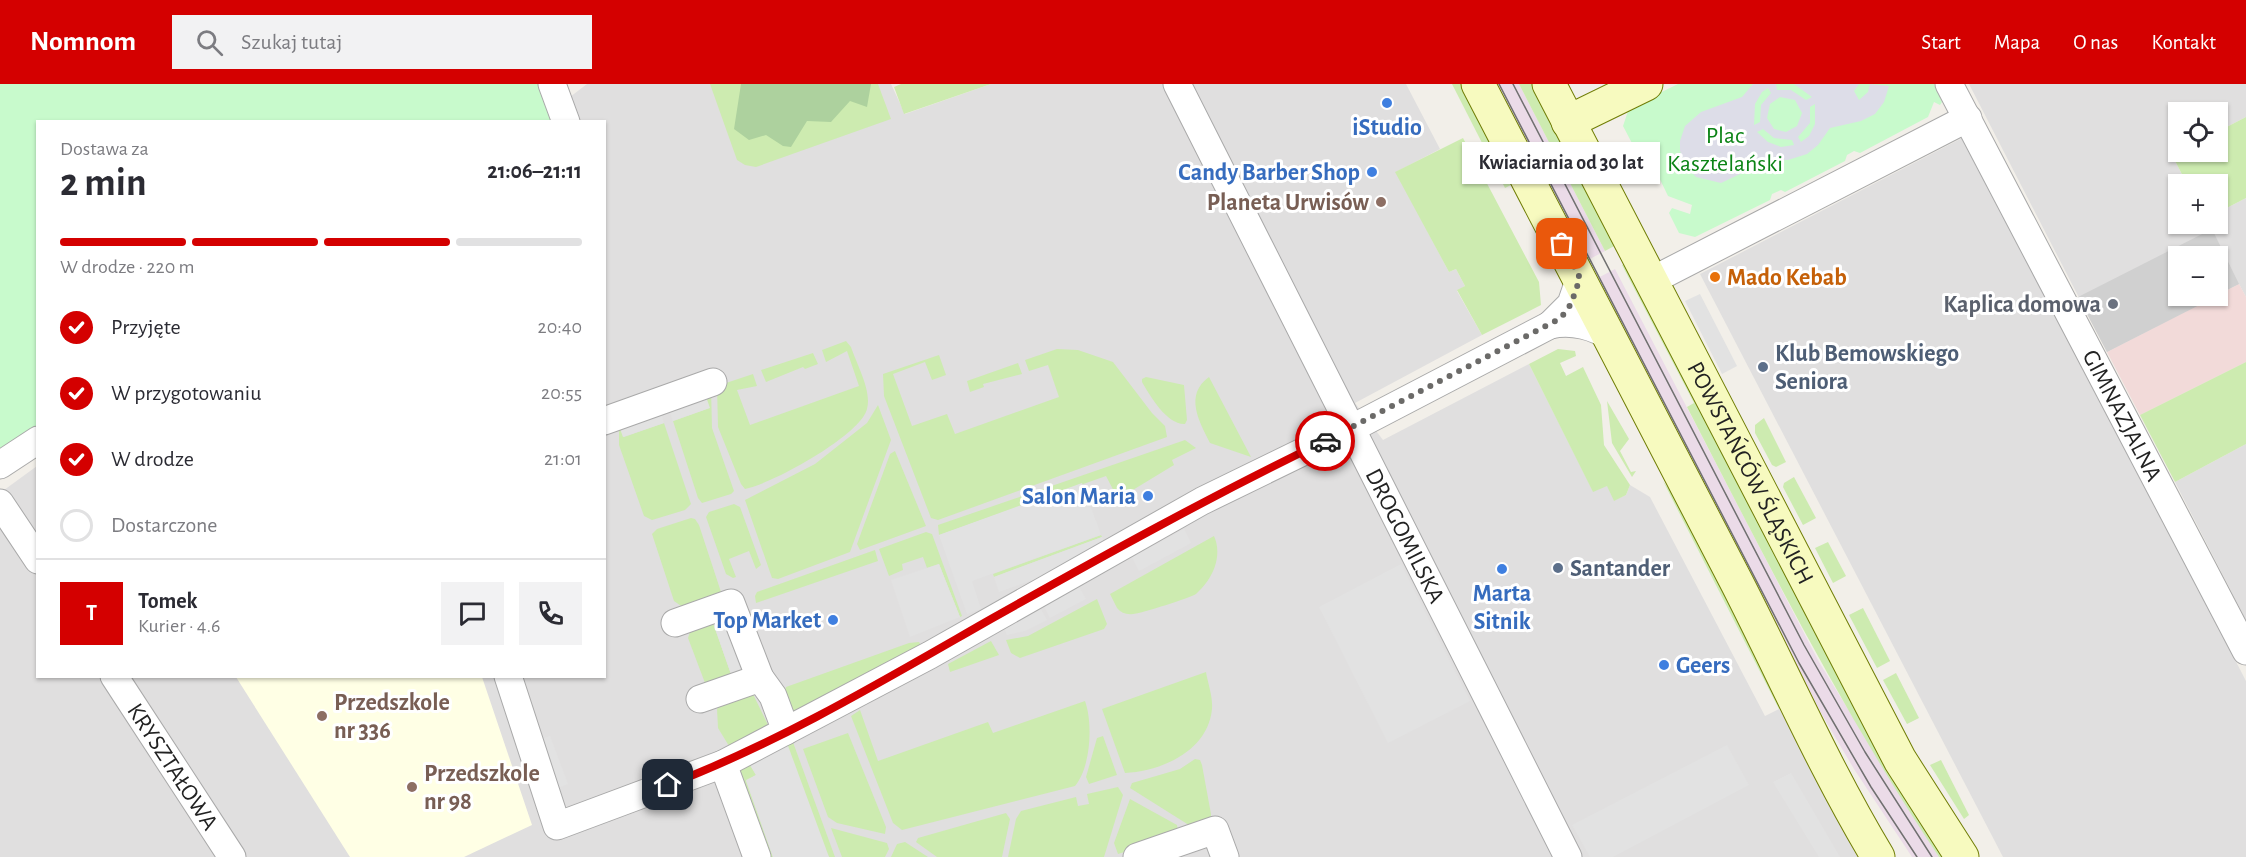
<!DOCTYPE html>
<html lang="pl">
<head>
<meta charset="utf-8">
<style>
  :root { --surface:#fff; --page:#f2f2f3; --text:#2b2b33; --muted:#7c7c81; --line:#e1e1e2; --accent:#d40000 }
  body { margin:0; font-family:"Alegreya Sans",sans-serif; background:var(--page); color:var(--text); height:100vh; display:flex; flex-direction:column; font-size:22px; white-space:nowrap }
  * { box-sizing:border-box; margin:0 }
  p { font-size:20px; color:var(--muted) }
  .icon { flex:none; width:33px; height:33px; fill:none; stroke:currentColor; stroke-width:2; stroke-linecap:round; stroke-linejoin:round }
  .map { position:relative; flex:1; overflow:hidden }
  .panel { position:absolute; left:36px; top:36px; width:570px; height:558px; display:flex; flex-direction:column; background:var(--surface); border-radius:0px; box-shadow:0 2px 4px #0004 }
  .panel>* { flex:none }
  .tools { position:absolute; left:2168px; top:18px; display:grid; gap:12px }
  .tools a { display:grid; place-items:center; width:60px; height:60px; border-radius:0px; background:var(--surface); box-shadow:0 2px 4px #0004; font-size:30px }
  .pin { position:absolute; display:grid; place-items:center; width:51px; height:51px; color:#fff; margin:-26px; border-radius:12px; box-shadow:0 3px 9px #0006 }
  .courier { position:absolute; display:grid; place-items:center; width:60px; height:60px; margin:-30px; border:4px solid #d40000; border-radius:50%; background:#fff; color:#222; box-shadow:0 2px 8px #0007 }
  .bubble { position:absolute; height:42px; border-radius:0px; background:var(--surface); box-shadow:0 2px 4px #0004; font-size:20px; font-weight:700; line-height:42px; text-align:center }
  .headline em { font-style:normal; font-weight:700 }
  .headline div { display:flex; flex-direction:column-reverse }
  .headline { display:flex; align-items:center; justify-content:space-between; height:102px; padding:0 24px }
  h1 { font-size:39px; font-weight:700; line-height:45px }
  .bar { display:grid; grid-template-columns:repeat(4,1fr); gap:9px 6px; align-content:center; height:72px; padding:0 24px }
  .bar i { height:8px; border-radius:4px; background:var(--line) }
  .bar .on { background:var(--accent) }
  .bar p { grid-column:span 4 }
  .line { display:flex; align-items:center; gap:15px; padding:0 24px; border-top:2px solid var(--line) }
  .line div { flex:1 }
  .round { display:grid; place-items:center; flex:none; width:63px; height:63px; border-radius:0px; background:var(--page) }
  ol { padding:0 24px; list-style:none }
  li { display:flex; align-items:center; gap:18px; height:66px }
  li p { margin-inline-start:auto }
  li .icon { padding:6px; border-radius:50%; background:var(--accent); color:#fff; stroke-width:4 }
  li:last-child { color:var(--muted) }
  li i { width:33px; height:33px; border:3px solid var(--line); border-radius:50% }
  header { display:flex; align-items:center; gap:36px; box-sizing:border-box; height:84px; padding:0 30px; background:var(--accent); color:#fff }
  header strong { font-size:28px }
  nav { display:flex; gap:33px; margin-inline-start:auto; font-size:21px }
  .search { width:420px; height:54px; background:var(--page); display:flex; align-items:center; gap:15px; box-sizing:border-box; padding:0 21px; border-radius:0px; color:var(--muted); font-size:22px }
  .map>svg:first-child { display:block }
  .residential { fill:#e0dfdf }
  .commercial { fill:#f2dad9 }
  .industrial { fill:#ebdbe8 }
  .education { fill:#ffffe5 }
  .religious { fill:#d0d0d0 }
  .grass { fill:#cdebb0 }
  .forest { fill:#add19e }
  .park { fill:#c8facc }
  .parking { fill:#e2e2e2 }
  .plaza { fill:#dddde8; fill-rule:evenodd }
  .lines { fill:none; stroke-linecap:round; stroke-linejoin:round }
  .street-casing { stroke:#a9a9a9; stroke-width:29 }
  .secondary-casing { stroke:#707d05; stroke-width:35 }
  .street { stroke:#fff; stroke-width:27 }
  .secondary { stroke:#f7fabf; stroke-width:33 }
  .tram { stroke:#707070; stroke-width:1.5 }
  .done { stroke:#6b6a68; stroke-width:6; stroke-dasharray:0 10.8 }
  .route { stroke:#d40000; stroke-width:8 }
  .shop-dot { fill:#3f7fe0; stroke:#fff; stroke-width:2 }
  .education-dot { fill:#8d6e63; stroke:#fff; stroke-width:2 }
  .food-dot { fill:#e8710a; stroke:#fff; stroke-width:2 }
  .worship-dot { fill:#6b7280; stroke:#fff; stroke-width:2 }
  .service-dot { fill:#5c6f8a; stroke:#fff; stroke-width:2 }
  .labels { text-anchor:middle; stroke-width:6; stroke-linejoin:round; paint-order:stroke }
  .shop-label { font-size:24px; font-weight:bold; fill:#366cbe; stroke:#fff; text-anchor:end }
  .park-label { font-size:24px; fill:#0c8416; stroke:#fff }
  .education-label { font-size:24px; font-weight:bold; fill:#785e54; stroke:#fff; text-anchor:start }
  .food-label { font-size:24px; font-weight:bold; fill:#c56008; stroke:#fff; text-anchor:start }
  .worship-label { font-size:24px; font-weight:bold; fill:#5b616d; stroke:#fff; text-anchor:end }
  .service-label { font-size:24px; font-weight:bold; fill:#4e5e75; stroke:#fff; text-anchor:start }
  .street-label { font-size:24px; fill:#222; stroke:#fff }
</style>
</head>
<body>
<header>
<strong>Nomnom</strong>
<div class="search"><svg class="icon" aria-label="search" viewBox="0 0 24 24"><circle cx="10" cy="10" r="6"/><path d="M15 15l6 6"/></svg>Szukaj tutaj</div>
<nav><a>Start</a><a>Mapa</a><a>O nas</a><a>Kontakt</a></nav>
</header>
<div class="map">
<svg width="2246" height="773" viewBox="0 0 2246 773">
  <rect width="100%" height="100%" fill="#f2efe9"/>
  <g class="residential">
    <polygon points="587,0 891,0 905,30 991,0 1406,0 1440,65 1396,88 1449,188 1456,185 1465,202 1457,207 1482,251 1355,319 1383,356 1529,280 1593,407 1607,401 1614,416 1626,411 1630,401 1650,413 1765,632 1779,625 1867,773 0,773 0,409 37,382 38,592 604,592 604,38 579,37 570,13"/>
    <polygon points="1969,0 2246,0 2246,33 2217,48 2217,28 2178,28 2180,68 2172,71 2187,100 2178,100 2178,140 2217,140 2217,129 2246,114 2246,213 2239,200 2217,211 2217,172 2178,172 2178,212 2217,212 2107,268"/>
    <polygon points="1964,53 2246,597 2246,773 2003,773 1700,190"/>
    <polygon points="2246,360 2246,536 2175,398"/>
  </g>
  <polygon class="commercial" points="2239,200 2246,213 2246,278 2140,331 2107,268"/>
  <g class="industrial">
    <polygon points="1492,0 1519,0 1605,167 1584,178"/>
    <polygon points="1615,185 1819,578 1939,773 1912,773 1854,685 1798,590 1594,196"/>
  </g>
  <polygon class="education" points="236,593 482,593 532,741 464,773 350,773"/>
  <polygon class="religious" points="2212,145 2239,200 2217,211 2217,172 2178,172 2178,212 2217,212 2107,268 2078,213"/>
  <g class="grass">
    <polygon points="710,0 878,0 891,35 756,83 745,81 737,76"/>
    <polygon points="901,0 991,0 904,30 894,3"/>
    <polygon points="1452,0 1462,0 1513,100 1505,104"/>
    <polygon points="1519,0 1535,0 1618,160 1605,167"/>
    <polygon points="2246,33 2246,114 2217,129 2217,100 2187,100 2172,71 2180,68 2217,68 2217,48"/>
    <polygon points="1463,54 1539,198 1541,221 1482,251 1457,206 1465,202 1456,185 1449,188 1395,88"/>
    <path d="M 1628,178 L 1947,773 L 1939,773 C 1843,629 1766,476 1687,323 L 1694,319 L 1622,181 Z"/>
    <path d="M 846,257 L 851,263 C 857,281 872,307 867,325 C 861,351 772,400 745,405 L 741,400 L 718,343 L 717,302 L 753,290 L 757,302 L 737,306 L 750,341 L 859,302 L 847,267 L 826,278 L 822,266 Z"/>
    <polygon points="1057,265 1078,266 1113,278 1152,329 1165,342 1167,353 938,436 931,434 884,312 883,290 939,271 946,291 932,296 925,278 893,290 912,342 947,330 955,350 1059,313 1048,281 1029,287 1025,276"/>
    <polygon points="1558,265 1575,267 1576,272 1560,279 1566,292 1583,283 1601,321 1604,361 1630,401 1626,411 1614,417 1607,402 1593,408 1529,280"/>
    <polygon points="813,269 818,280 805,285 803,283 766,298 761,286"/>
    <polygon points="2246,278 2246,360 2175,398 2140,331"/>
    <polygon points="1018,279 1022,290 983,300 984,303 970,308 967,297"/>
    <path d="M 1146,293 L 1184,301 L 1187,336 L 1185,340 C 1167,341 1150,312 1142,298 L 1142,295 Z"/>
    <path d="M 1209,293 L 1251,373 L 1210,359 C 1199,337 1184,311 1209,293 Z"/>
    <polygon points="711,304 712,344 734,407 731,410 702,419 698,414 673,337 709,324 704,307"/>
    <polygon points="1607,317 1629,355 1620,367 1631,388 1636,387 1632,393 1612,359"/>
    <polygon points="878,321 891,356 850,468 778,495 772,494 745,416 815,380 867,339"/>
    <polygon points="1764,334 1786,378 1776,383 1772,381 1755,349 1755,341"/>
    <polygon points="664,339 691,420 685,426 652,436 644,432 619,361 619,342 624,353"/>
    <polygon points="1185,356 1196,364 1172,376 1174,381 1118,415 1106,392 939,451 938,441"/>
    <polygon points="895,367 926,442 860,466 857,460 890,370"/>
    <polygon points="1794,393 1816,434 1803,441 1783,403 1784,399"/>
    <polygon points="1663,397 1674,412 1783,623 1779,625"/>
    <polygon points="734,420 740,423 761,481 756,485 749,467 729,475 736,493 733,494 726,490 706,433 709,428"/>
    <polygon points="691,434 695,435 699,441 722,511 684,524 674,517 652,450 657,445"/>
    <polygon points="926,448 932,450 962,532 960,533 939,480 927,484 923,473 902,480 903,486 889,492 879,465"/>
    <polygon points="1101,451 1102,453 994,493 993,490"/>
    <path d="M 1214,452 C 1223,472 1213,495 1196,510 C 1192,513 1140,530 1133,530 C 1127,531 1121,529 1117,524 L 1110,510 Z"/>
    <polygon points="1828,458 1846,492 1833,499 1815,464"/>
    <polygon points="875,466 878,477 756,519 755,512 757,508"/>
    <polygon points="1097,515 1107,540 1104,545 1020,574 1011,569 1006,556 1028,552"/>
    <polygon points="1863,524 1890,577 1877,584 1849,531"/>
    <polygon points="711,533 733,596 705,599 688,554 691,545"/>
    <polygon points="991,557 999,571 950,588 948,580"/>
    <polygon points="919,558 924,567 795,634 785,606 786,603 909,559"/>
    <path d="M 1206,588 C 1208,600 1213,613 1212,625 C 1208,667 1162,687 1125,689 L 1102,625 Z"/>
    <polygon points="1896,589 1919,634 1907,640 1883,596"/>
    <polygon points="753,610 768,641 729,662 718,644 717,625 722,620"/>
    <path d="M 1085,617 C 1093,639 1091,683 1075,702 L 902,746 L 893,739 L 851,632 L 860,626 L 878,677 L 988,638 L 993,649 Z"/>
    <polygon points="848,649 886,743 885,750 837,739 828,733 803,665"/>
    <polygon points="790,650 835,773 829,773 768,664"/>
    <polygon points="1103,652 1117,691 1089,700 1086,693 1097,654"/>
    <polygon points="1195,675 1200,676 1202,681 1211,730 1211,734 1192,743 1130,704 1132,699 1180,685"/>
    <polygon points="1941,676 1969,731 1964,735 1930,681"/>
    <polygon points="750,681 756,691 746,697 773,773 764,773 738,688 740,684"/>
    <polygon points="1118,703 1123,711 1104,773 1008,773 1016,735 1021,727 1076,713 1078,722 1089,720 1087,710"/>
    <polygon points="1130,715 1177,741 1178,748 1175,752 1118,770 1114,759"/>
    <polygon points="1006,729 1010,735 1002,773 937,773 916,758 918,754"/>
    <polygon points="831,744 887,759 889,765 885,773 842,773"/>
    <polygon points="905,758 928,773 891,773 897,760"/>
  </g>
  <polygon class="forest" points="741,0 871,0 867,23 850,17 831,38 807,37 791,63 783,62 766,51 749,56 734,45"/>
  <g class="park">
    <polygon points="0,0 541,0 556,37 38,38 37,345 0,369"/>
    <polygon points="1678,0 1934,0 1942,18 1940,21 1934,18 1928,33 1860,69 1854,67 1847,71 1845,77 1785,108 1781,106 1772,110 1770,116 1695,153 1679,149 1669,129 1672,124 1690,130 1692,121 1668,112 1655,85 1646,86 1623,42 1629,24"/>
  </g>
  <g class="parking">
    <polygon points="1700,210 1737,282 1722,290 1685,217"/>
    <polygon points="704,307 710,324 673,337 667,321"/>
    <polygon points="659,323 664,339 623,353 619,342"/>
    <polygon points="1082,399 1101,451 972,497 981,525 967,530 939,451"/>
    <polygon points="1184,445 1191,459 1139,487 1132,473"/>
    <polygon points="1102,453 1106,464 1073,482 999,508 994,493"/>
    <polygon points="939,480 960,533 910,553 891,496"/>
    <polygon points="1401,480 1470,617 1388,659 1319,523"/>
    <polygon points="1078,501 1086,515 1050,534 1043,520"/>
    <polygon points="1039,522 1047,536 1025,547 1007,551 1003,540"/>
    <polygon points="724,528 746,591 733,596 711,533"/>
    <polygon points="550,652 568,700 553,706 536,657"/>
    <polygon points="787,659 829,773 773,773 746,696 756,691 750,681"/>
    <polygon points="1727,661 1749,701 1613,773 1590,773 1572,741"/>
    <polygon points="1791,689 1840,773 1819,773 1773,698"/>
  </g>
  <path class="plaza" d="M 1753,0 L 1776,0 L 1777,6 L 1791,6 L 1806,16 L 1812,13 L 1794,0 L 1859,0 L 1854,7 L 1859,16 L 1868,8 L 1870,0 L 1889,2 L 1884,18 L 1875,30 L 1861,37 L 1830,44 L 1818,61 L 1807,70 L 1788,76 L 1772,75 L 1721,99 L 1696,93 L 1685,81 L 1680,67 L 1680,57 L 1685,42 L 1701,28 L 1742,13 ZM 1768,4 L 1771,9 L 1761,21 L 1760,38 L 1754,41 L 1755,20 L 1762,8 ZM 1780,13 L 1795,16 L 1802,29 L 1797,42 L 1786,48 L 1774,45 L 1767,34 L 1770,20 ZM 1815,20 L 1815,40 L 1809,52 L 1801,58 L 1798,53 L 1810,39 L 1810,23 ZM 1763,45 L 1774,54 L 1792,56 L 1794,61 L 1781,63 L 1768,58 L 1757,48 Z"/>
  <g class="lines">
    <defs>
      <g id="street">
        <polyline points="552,0 566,38"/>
        <path id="s1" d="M 1177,0 L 1568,773"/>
        <path id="s2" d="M 1949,0 L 2246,567"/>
        <polyline points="1651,197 1968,34"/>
        <path d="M 1550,241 C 1572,236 1595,242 1613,255"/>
        <polyline points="604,337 713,298"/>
        <polyline points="0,381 38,356"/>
        <polyline points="0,419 38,476"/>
        <polyline points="675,539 731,519 760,594 773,612 786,647"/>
        <path id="s3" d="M 114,592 L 232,773"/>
        <polyline points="508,592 557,742 723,680 930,571 1202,417 1362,339 1550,241 1571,220 1580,194"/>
        <polyline points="700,615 760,594"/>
        <polyline points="723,680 757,773"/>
        <polyline points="1137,773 1215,746 1225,773"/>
      </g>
      <g id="secondary">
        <path d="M 1478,0 C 1565,166 1652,332 1737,499 C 1784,591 1825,685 1878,773"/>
        <path id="s4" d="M 1549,0 L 1900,676 L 1962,773"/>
        <polyline points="1568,38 1646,0"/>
      </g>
    </defs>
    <use href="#street" class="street-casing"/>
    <use href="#secondary" class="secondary-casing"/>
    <use href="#street" class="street"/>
    <use href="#secondary" class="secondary"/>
    <g class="tram">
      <polyline points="1499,0 1799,579 1871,703 1917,773"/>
      <polyline points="1513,0 1804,561 1865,668 1932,773"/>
    </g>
  </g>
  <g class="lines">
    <polyline class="done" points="1325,357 1561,234 1571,220 1580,194 1562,160"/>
    <path class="route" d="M 668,701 C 781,658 886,595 991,535 C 1101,473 1211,412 1325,357"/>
  </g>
  <g class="shop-dot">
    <circle cx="1387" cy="19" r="6"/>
    <circle cx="1372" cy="88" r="6"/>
    <circle cx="1148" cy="412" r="6"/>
    <circle cx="1502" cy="485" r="6"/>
    <circle cx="833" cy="536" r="6"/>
    <circle cx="1664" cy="581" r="6"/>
  </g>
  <g class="education-dot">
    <circle cx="1381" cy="118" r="6"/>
    <circle cx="322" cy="632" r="6"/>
    <circle cx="412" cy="703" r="6"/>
  </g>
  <circle class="food-dot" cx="1715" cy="193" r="6"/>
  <circle class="worship-dot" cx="2113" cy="220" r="6"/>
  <g class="service-dot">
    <circle cx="1763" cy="283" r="6"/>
    <circle cx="1558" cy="484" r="6"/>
  </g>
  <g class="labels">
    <g class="shop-label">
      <text x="1387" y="51" text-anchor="middle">iStudio</text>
      <text x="1360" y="96">Candy Barber Shop</text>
      <text x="1136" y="420">Salon Maria</text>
      <text x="1502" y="517" text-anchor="middle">Marta<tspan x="1502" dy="28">Sitnik</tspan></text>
      <text x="821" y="544">Top Market</text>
      <text x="1676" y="589" text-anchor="start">Geers</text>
    </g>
    <g class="park-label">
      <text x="1725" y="59">Plac<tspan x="1725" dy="28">Kasztelański</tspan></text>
    </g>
    <g class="education-label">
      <text x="1369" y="126" text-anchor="end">Planeta Urwisów</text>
      <text x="334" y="626">Przedszkole<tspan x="334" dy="28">nr 336</tspan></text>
      <text x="424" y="697">Przedszkole<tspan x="424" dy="28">nr 98</tspan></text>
    </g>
    <g class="food-label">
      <text x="1727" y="201">Mado Kebab</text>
    </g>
    <g class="worship-label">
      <text x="2101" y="228">Kaplica domowa</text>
    </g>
    <g class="service-label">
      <text x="1775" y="277">Klub Bemowskiego<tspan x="1775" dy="28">Seniora</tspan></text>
      <text x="1570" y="492">Santander</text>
    </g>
    <g class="street-label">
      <text dy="8" stroke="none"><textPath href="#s2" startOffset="374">GIMNAZJALNA</textPath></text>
      <text dy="8" stroke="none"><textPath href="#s4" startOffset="438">POWSTAŃCÓW ŚLĄSKICH</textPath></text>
      <text dy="8" stroke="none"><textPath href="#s1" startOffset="506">DROGOMILSKA</textPath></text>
      <text dy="8" stroke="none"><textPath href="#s3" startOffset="108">KRYSZTAŁOWA</textPath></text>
    </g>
  </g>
</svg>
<div class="tools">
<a><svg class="icon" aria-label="locate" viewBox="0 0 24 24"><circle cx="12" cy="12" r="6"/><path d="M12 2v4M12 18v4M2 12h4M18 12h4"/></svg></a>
<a>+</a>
<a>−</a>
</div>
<div class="pin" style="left:1562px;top:160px;background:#ea580c"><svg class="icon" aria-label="bag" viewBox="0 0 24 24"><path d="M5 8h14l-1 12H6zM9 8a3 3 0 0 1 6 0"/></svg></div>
<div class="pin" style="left:668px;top:701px;background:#1f2937"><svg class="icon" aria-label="home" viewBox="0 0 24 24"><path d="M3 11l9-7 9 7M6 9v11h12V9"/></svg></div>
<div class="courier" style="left:1325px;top:357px"><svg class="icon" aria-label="car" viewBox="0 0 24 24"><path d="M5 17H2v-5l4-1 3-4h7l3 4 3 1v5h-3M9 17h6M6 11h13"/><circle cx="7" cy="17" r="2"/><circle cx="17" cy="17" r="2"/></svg></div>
<div class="bubble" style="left:1462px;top:58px;width:198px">Kwiaciarnia od 30 lat</div>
<section class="panel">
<div class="headline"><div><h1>2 min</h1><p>Dostawa za</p></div><em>21:06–21:11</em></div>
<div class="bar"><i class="on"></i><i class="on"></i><i class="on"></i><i></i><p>W drodze · 220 m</p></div>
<ol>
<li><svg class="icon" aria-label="check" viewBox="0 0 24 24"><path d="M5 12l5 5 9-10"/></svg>Przyjęte<p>20:40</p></li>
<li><svg class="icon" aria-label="check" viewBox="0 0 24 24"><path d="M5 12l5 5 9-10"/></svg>W przygotowaniu<p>20:55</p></li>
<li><svg class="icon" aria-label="check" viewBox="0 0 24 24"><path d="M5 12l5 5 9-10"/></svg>W drodze<p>21:01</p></li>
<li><i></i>Dostarczone</li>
</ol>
<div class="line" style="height:108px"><b class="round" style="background:var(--accent);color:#fff">T</b><div><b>Tomek</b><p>Kurier · 4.6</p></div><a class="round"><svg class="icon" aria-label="chat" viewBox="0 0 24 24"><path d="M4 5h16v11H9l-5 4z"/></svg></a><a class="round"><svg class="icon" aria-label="phone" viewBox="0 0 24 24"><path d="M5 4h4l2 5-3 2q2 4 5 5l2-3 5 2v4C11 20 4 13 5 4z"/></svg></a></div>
</section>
</div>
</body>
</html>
